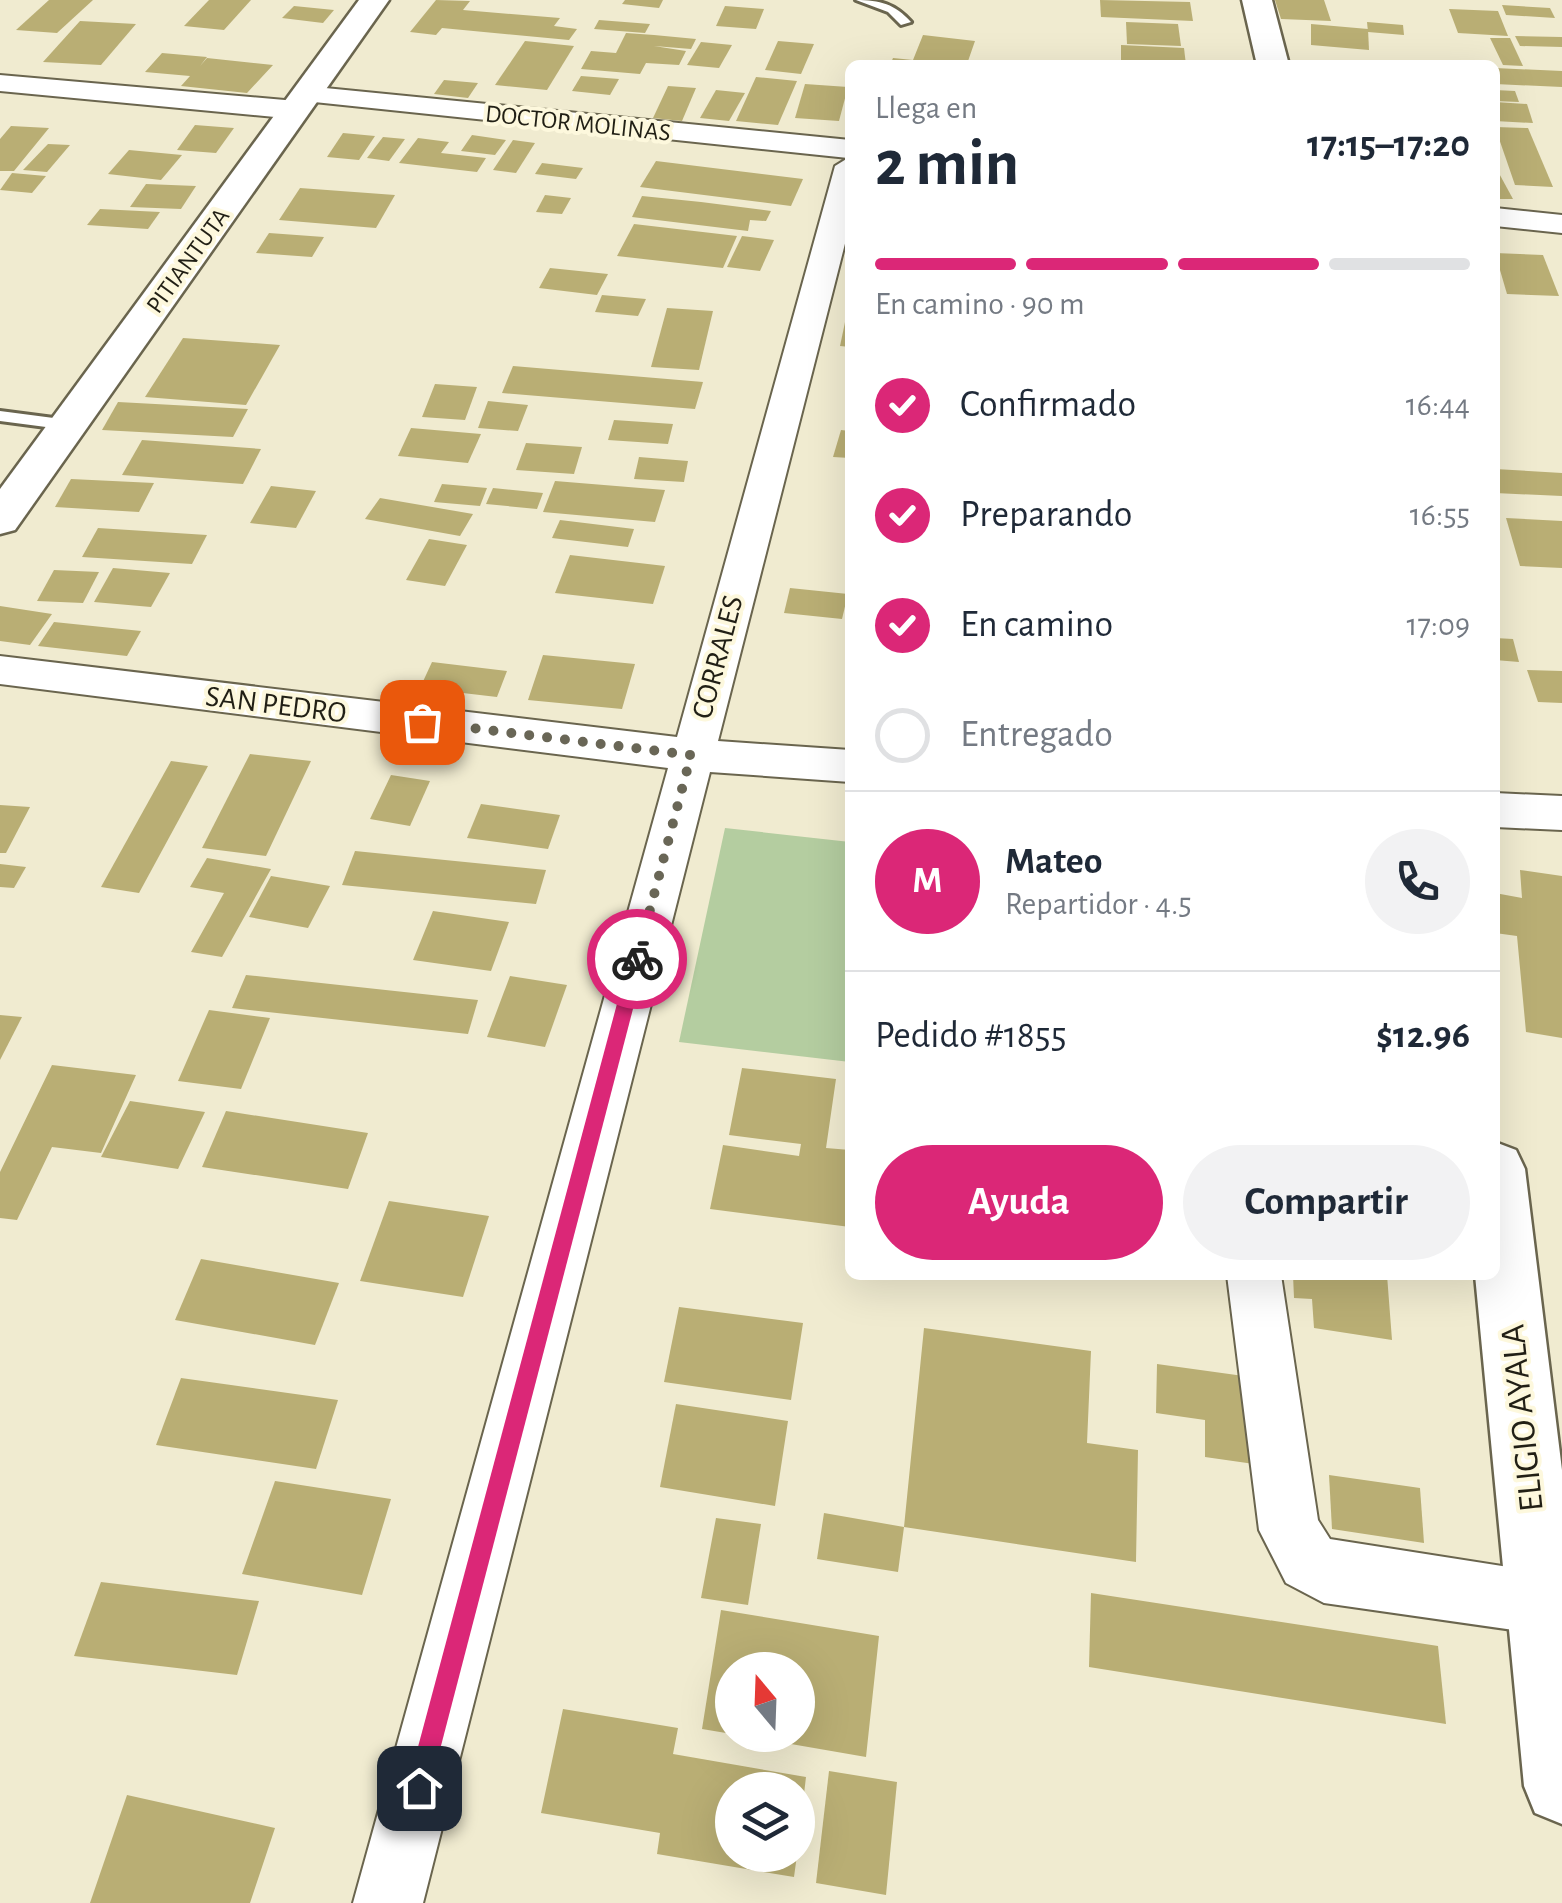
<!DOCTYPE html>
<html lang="es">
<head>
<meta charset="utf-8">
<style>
  :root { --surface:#fff; --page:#f2f2f3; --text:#1f2937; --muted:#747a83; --line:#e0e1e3; --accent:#db2777 }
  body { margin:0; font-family:"Alegreya Sans",sans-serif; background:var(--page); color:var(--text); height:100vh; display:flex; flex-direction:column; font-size:38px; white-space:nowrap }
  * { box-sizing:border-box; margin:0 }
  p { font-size:32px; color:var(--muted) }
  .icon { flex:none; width:55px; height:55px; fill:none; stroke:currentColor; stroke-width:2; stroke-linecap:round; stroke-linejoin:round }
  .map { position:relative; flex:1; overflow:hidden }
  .details { position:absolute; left:845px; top:60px; width:655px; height:1220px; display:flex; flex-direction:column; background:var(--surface); border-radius:15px; box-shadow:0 10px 40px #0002 }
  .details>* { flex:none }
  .needle { width:65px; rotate:341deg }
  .fabs { position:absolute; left:715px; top:1652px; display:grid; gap:20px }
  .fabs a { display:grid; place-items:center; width:100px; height:100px; border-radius:50%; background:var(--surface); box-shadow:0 10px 40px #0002; font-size:50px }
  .pin { position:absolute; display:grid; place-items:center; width:85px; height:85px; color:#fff; margin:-42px; border-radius:20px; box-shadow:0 5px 15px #0006 }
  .courier { position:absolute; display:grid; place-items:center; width:100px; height:100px; margin:-50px; border:8px solid #db2777; border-radius:50%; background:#fff; color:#222; box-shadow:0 2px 12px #0007 }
  .summary em { font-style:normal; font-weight:700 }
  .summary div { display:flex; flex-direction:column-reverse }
  .summary { display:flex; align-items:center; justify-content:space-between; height:170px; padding:0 30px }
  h1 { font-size:65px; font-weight:700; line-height:75px }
  .bar { display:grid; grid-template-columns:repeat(4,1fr); gap:15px 10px; align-content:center; height:120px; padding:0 30px }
  .bar i { height:12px; border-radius:8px; background:var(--line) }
  .bar .current { background:var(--accent) }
  .bar p { grid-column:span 4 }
  .line { display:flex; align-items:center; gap:25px; padding:0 30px; border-top:2px solid var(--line) }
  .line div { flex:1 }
  .round { display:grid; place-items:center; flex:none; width:105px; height:105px; border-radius:52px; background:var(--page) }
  ol { padding:0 30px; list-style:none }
  li { display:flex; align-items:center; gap:30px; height:110px }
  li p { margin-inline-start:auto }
  li .icon { padding:10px; border-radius:50%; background:var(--accent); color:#fff; stroke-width:4 }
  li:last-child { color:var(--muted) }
  li i { width:55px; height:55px; border:5px solid var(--line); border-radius:50% }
  .cta { display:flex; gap:20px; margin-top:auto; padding:20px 30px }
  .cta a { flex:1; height:115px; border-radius:60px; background:var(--accent); color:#fff; font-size:40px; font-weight:700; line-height:115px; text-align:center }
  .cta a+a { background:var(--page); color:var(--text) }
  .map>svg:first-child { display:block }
  .green { fill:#b4cda0 }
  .building { fill:#b9ae74 }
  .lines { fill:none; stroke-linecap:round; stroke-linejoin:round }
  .service-casing { stroke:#6a654e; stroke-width:6 }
  .minor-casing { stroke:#6a654e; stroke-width:4 }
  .tertiary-casing { stroke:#6a654e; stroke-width:5 }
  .service { fill:#fff; fill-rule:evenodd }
  .minor { fill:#fff; fill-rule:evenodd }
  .tertiary { fill:#fff; fill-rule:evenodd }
  .route { fill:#db2777 }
  .done { stroke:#696656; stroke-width:10; stroke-dasharray:0 18 }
  .labels { text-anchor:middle; stroke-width:8; stroke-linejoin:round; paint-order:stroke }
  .far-street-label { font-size:25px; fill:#211f15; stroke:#fdf8dd }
  .street-label { font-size:30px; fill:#211f15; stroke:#fdf8dd }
  .near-street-label { font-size:35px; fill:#211f15; stroke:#fdf8dd }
</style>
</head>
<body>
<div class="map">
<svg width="1562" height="1903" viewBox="0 0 1562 1903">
  <rect width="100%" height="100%" fill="#f0ebd0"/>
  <polygon class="green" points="725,828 850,842 850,1062 679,1042"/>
  <g class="building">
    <polygon points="49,0 93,0 57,33 16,30"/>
    <polygon points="209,0 251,0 224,30 184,26"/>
    <polygon points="436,0 470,1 463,10 560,18 554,26 577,29 569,40 442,28 436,35 410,32"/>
    <polygon points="625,0 663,0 659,8 622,4"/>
    <polygon points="1100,0 1190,2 1193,21 1101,17"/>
    <polygon points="1275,0 1324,0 1331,21 1281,19"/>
    <polygon points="1502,5 1550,8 1555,18 1506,15"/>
    <polygon points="294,6 334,10 323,23 282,18"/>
    <polygon points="725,6 764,9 756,29 716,26"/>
    <polygon points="1449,9 1498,11 1508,36 1458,33"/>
    <polygon points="599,20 650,24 645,33 594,29"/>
    <polygon points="80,21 136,24 101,65 43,62"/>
    <polygon points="1126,22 1178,24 1181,46 1127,44"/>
    <polygon points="1367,22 1403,25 1404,35 1368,32"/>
    <polygon points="1311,24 1368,29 1369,50 1311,45"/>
    <polygon points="626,33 654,35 696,39 691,49 654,46 686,51 679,65 646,63 640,74 581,69 591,51 616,53"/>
    <polygon points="923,35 975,41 967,64 890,65 893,58 913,60"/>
    <polygon points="1515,36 1562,37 1562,47 1520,46"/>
    <polygon points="1490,38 1510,38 1523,66 1503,65"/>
    <polygon points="525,41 574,46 547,90 495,85"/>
    <polygon points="778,41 814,44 801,74 765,70"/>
    <polygon points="701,42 732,45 719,68 687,65"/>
    <polygon points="1121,45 1184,48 1186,65 1121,65"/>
    <polygon points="162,53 207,57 200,66 207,58 273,65 247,93 181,86 190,76 145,72"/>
    <polygon points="1495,68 1562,71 1562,87 1495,84"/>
    <polygon points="581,76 619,79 610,95 572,91"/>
    <polygon points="756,77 797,81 778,125 736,121"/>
    <polygon points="444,80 478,83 468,98 434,94"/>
    <polygon points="805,84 848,87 839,121 795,118"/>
    <polygon points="668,86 696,88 682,121 653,118"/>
    <polygon points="716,90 745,93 729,121 700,118"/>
    <polygon points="1495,90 1515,91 1519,102 1495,101"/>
    <polygon points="1495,102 1527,104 1533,123 1495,121"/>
    <polygon points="195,125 234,128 216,153 177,150"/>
    <polygon points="11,126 49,128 14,171 0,171 0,139"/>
    <polygon points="1495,127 1528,128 1553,187 1515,185"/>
    <polygon points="343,133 375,136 359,160 327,157"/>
    <polygon points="472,135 506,140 495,155 461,151"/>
    <polygon points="383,137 405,139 389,161 367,158"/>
    <polygon points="418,138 449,142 441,153 486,158 477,172 399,163"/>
    <polygon points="513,140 535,143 516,173 493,170"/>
    <polygon points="48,144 70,145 47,172 23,170"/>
    <polygon points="129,150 182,155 161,180 108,174"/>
    <polygon points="656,161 803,179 791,206 640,187"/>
    <polygon points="542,163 583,168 576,179 535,174"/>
    <polygon points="1495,166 1513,199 1495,199"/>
    <polygon points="12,173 46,176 32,193 0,190"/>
    <polygon points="146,184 196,186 181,209 130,207"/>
    <polygon points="300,188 395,195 376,228 279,220"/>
    <polygon points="545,195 571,198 562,214 536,212"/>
    <polygon points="642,196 701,202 771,211 766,221 750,220 748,231 632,217"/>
    <polygon points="100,209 160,212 148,229 87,225"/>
    <polygon points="634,224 737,236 723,268 617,256"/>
    <polygon points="269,233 324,237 312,257 256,253"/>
    <polygon points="742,236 774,240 760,271 727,267"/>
    <polygon points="1495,253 1543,255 1559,296 1507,294"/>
    <polygon points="550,268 608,274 597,295 539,288"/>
    <polygon points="602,295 646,299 638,316 595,312"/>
    <polygon points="667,308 713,311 699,370 651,367"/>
    <polygon points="848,308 850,347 840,346"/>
    <polygon points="183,338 280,345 246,405 145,397"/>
    <polygon points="513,366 703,382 695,409 502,393"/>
    <polygon points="435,384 477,387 465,420 422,417"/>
    <polygon points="488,401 528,405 518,431 478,428"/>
    <polygon points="118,402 248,409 233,437 102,430"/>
    <polygon points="614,420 673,424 668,444 608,440"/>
    <polygon points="411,428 481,434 468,463 398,456"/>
    <polygon points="841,430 850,431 850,458 833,457"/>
    <polygon points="142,440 261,449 243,484 122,475"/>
    <polygon points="526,443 582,447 574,474 516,470"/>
    <polygon points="639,457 688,461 684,482 634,479"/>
    <polygon points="1495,469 1562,473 1562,496 1495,493"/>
    <polygon points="71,479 154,483 139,512 55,507"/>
    <polygon points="555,481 665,490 655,522 543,512"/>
    <polygon points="442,484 487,488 480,506 434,502"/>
    <polygon points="271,486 316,491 296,528 250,523"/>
    <polygon points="493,488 543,493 537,509 486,504"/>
    <polygon points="380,498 473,514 460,536 365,519"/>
    <polygon points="1506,518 1562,521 1562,568 1520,566"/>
    <polygon points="560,520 634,529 628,547 552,538"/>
    <polygon points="98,528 207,535 192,564 82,557"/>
    <polygon points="429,539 467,545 445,586 406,580"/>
    <polygon points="570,555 665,566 653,604 555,593"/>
    <polygon points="113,568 170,573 151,607 94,602"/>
    <polygon points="54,570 99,572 83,603 37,601"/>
    <polygon points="790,588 848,594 842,619 784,613"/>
    <polygon points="0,606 52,614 30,645 0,641"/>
    <polygon points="54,622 141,631 127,656 38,646"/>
    <polygon points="1495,638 1513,639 1519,662 1495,660"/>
    <polygon points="543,655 635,664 622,709 528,700"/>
    <polygon points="432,662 507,671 497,697 420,688"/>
    <polygon points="1527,670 1562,671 1562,703 1538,702"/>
    <polygon points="250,754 311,761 266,856 202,848"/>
    <polygon points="171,761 208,766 139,893 101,887"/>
    <polygon points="391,775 430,781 410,826 370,819"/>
    <polygon points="481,804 560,815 548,849 467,838"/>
    <polygon points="0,805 30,807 6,853 0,853"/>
    <polygon points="355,851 546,870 536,904 342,885"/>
    <polygon points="207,858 271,869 222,957 191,952 224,893 190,887"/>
    <polygon points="0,864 26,867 14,888 0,887"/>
    <polygon points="1520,870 1562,876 1562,1038 1526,1032 1517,936 1495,933 1495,893 1522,898"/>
    <polygon points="271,876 330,886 308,928 249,917"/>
    <polygon points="433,911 509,922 491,971 413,960"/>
    <polygon points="246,975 478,1000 468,1034 232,1008"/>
    <polygon points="510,976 567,985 545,1047 487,1037"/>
    <polygon points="209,1010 270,1018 241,1089 178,1081"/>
    <polygon points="0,1015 22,1017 0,1060"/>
    <polygon points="52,1065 136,1075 101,1153 52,1147 17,1220 0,1218 0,1172"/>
    <polygon points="742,1068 836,1079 826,1148 850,1150 850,1227 710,1209 723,1145 799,1156 801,1144 729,1135"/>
    <polygon points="130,1101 205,1112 178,1169 101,1157"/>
    <polygon points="226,1111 368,1133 348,1189 202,1167"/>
    <polygon points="389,1201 489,1216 463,1297 360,1281"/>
    <polygon points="201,1259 339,1283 315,1345 175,1320"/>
    <polygon points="1293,1275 1387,1275 1392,1340 1314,1328 1312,1299 1294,1298"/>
    <polygon points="679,1307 803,1323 791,1400 664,1382"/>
    <polygon points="924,1328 1091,1351 1087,1443 1138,1450 1136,1562 904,1527 898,1572 817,1559 824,1513 904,1527"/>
    <polygon points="1157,1364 1258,1378 1261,1465 1205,1457 1205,1420 1156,1413"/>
    <polygon points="181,1378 338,1400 316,1469 156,1445"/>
    <polygon points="676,1404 788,1421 775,1506 660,1487"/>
    <polygon points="1329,1475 1420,1488 1424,1543 1332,1529"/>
    <polygon points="275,1481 391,1499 362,1595 242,1574"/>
    <polygon points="716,1518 761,1524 748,1605 701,1598"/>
    <polygon points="101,1582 259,1601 237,1675 74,1656"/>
    <polygon points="1091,1593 1438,1646 1446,1724 1089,1667"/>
    <polygon points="721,1610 879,1636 866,1757 750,1737 798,1735 798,1670 732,1670 732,1734 702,1729"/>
    <polygon points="563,1709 678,1728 673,1754 806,1777 800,1828 798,1790 732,1790 732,1855 797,1855 794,1877 657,1854 660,1833 541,1813"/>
    <polygon points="829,1771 897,1782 886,1895 816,1883"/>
    <polygon points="127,1795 275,1828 250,1903 90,1903"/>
  </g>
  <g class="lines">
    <defs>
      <g id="service">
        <path d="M 856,0 C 880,0 895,4 911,22 L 901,25 L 888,12 Z"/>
        <polygon points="0,411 69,420 77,425 69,430 0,421"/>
      </g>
      <g id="minor">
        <polygon points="0,75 296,101 306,104 310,110 306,116 296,119 0,91"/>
        <polygon points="305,86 850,140 850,224 718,741 850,750 850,782 710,772 423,1903 353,1903 668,768 0,684 0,656 677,737 835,166 848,158 295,100 291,94"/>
        <polygon points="1495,208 1562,215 1562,233 1495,226"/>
        <polygon points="1495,793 1562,796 1562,830 1495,827"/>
        <polygon points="1227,1275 1281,1275 1318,1520 1330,1539 1541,1572 1562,1581 1562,1625 1541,1634 1324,1603 1286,1583 1259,1530"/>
      </g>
      <g id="tertiary">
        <polygon points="359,0 389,0 15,530 0,534 0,489"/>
        <polygon points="1242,0 1272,0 1289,65 1257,65"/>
        <polygon points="1495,1142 1516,1150 1525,1169 1562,1470 1562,1824 1535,1813 1524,1786 1475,1275 1495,1275"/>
      </g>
    </defs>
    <use href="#service" class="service-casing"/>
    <use href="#minor" class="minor-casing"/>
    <use href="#tertiary" class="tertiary-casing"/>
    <use href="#service" class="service"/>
    <use href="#minor" class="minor"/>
    <use href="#tertiary" class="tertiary"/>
  </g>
  <polygon class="route" points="637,952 646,959 430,1788 427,1796 419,1800 411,1796 407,1788 629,959"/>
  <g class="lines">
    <polyline class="done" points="422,722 691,755 637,959"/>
  </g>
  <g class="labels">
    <g class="far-street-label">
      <text transform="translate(578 122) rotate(6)" y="9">DOCTOR MOLINAS</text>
      <text transform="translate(187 260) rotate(-54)" y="9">PITIANTUTA</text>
    </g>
    <g class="street-label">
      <text transform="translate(717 657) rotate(-75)" y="10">CORRALES</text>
      <text transform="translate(276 704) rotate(7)" y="10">SAN PEDRO</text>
    </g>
    <g class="near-street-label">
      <text transform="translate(1521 1418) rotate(-96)" y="12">ELIGIO AYALA</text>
    </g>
  </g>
</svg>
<div class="fabs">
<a><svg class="needle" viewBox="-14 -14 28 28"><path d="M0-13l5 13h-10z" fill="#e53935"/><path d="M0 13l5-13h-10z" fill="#747a83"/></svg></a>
<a><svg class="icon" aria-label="layers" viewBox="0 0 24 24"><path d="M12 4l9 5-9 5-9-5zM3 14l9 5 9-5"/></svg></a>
</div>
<div class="pin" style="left:422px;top:722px;background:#ea580c"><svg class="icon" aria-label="bag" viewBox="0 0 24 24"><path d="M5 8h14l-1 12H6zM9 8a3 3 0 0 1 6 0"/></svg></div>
<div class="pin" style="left:419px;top:1788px;background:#1f2937"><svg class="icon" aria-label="home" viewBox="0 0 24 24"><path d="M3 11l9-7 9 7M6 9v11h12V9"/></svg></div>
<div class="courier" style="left:637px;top:959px"><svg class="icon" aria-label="bike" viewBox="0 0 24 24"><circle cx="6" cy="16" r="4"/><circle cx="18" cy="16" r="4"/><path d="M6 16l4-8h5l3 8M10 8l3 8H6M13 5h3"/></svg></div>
<section class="details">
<div class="summary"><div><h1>2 min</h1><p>Llega en</p></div><em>17:15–17:20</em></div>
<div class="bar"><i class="current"></i><i class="current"></i><i class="current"></i><i></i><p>En camino · 90 m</p></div>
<ol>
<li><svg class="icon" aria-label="check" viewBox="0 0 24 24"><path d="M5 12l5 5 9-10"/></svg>Confirmado<p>16:44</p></li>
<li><svg class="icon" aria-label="check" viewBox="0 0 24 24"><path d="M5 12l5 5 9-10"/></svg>Preparando<p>16:55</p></li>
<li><svg class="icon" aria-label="check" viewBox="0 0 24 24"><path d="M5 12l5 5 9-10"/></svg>En camino<p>17:09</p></li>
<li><i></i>Entregado</li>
</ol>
<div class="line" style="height:180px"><b class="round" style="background:var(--accent);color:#fff">M</b><div><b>Mateo</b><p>Repartidor · 4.5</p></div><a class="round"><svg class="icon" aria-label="phone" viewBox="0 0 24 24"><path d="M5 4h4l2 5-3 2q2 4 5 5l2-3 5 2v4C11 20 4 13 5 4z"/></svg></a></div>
<div class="line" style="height:130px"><div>Pedido #1855</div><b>$12.96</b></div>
<div class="cta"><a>Ayuda</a><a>Compartir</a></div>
</section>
</div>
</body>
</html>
